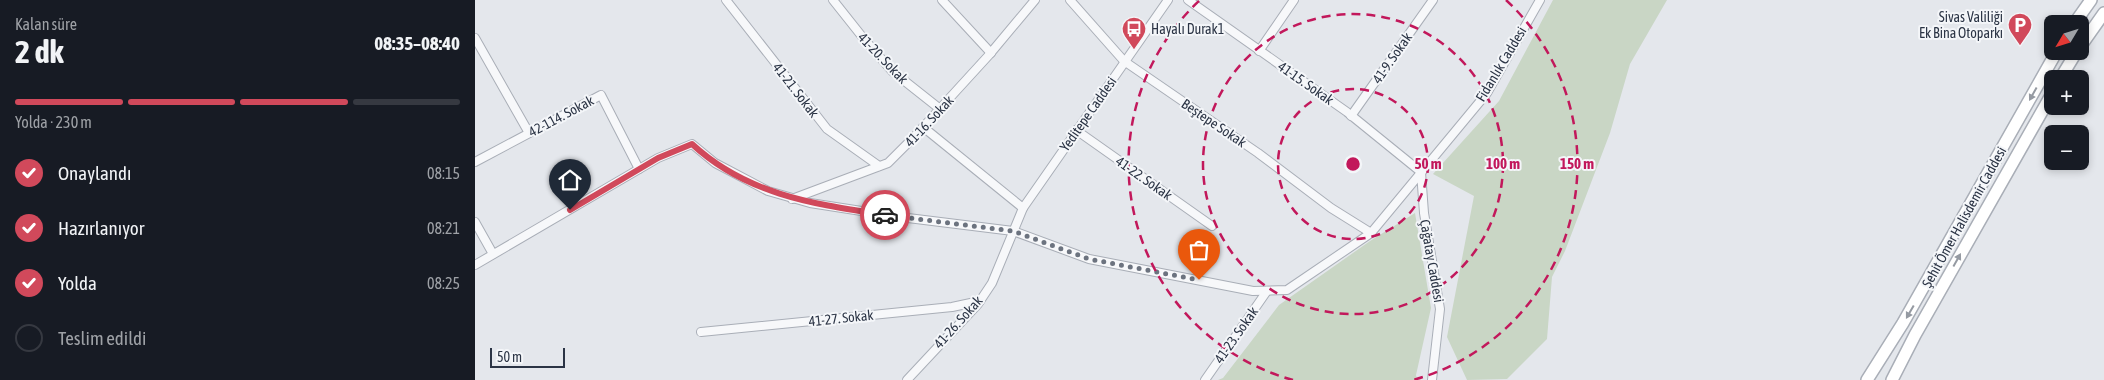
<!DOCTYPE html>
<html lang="tr">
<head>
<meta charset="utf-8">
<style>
  :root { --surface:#171b24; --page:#20242c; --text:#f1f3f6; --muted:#9ea1a6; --line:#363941; --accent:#d1495b }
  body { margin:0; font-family:"Asap Condensed",sans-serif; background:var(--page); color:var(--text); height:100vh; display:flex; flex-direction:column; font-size:19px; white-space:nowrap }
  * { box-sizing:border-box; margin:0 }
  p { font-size:16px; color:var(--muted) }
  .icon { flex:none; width:28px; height:28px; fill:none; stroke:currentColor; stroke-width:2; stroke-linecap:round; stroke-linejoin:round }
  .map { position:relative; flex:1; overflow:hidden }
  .drawer { display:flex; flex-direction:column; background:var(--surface); width:475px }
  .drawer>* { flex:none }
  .needle { width:32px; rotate:232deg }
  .tools { position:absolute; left:1569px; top:15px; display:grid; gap:10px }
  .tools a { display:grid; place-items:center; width:45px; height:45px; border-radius:8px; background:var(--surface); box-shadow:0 2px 8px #0003; font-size:25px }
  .scale { position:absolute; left:15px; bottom:12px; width:75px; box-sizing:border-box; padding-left:5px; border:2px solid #2b3445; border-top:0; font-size:14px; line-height:18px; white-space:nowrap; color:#2b3445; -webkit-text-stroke:4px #f4f6f9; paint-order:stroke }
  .pin { position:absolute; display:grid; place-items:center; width:42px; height:42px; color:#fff; margin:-51px -21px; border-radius:50% 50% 50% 0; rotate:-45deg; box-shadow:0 0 5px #0007 }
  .pin .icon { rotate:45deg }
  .courier { position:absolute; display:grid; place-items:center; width:50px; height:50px; margin:-25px; border:4px solid #d1495b; border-radius:50%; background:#fff; color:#222; box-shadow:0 1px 6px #0007 }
  .headline em { font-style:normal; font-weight:700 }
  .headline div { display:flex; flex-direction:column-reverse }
  .headline { display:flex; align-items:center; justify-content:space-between; height:85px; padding:0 15px }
  h1 { font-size:32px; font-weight:700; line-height:38px }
  .bar { display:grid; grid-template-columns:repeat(4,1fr); gap:8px 5px; align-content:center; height:60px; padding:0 15px }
  .bar i { height:6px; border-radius:4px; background:var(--line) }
  .bar .active { background:var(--accent) }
  .bar p { grid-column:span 4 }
  ol { padding:0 15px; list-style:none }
  li { display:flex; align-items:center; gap:15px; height:55px }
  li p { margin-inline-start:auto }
  li .icon { padding:5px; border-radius:50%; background:var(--accent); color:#fff; stroke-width:4 }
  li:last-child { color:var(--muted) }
  li i { width:28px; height:28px; border:2px solid var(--line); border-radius:50% }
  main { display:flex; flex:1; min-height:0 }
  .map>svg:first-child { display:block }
  .green { fill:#c9d6c5 }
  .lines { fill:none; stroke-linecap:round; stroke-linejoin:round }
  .minor-casing { stroke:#a9aeb7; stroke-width:10 }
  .secondary-casing { stroke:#a9aeb7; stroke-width:14 }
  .minor { stroke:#f7f8fa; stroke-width:8 }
  .secondary { stroke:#fff; stroke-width:11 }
  .oneway { fill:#959aa2 }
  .done { stroke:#6c737f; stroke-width:5; stroke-dasharray:0 9 }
  .route { stroke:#d1495b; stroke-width:6 }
  .ring { fill:none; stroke:#c2185b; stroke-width:2.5; stroke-dasharray:9 6 }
  .labels { text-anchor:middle; stroke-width:4; stroke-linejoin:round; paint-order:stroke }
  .poi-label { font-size:14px; fill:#2b3445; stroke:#f4f6f9; text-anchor:end }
  .street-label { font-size:14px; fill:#2b3445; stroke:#f4f6f9 }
  .centre { fill:#c2185b; stroke:#f4f6f9; stroke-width:2.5 }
  .ring-label { font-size:15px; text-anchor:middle; font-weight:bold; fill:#c2185b; stroke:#f4f6f9; stroke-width:4; stroke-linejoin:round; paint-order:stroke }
</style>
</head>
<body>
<main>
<section class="drawer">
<div class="headline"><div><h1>2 dk</h1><p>Kalan süre</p></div><em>08:35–08:40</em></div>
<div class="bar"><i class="active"></i><i class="active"></i><i class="active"></i><i></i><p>Yolda · 230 m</p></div>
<ol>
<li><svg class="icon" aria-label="check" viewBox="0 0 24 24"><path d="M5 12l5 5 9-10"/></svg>Onaylandı<p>08:15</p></li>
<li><svg class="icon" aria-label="check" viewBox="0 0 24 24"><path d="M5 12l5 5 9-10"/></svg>Hazırlanıyor<p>08:21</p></li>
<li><svg class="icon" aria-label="check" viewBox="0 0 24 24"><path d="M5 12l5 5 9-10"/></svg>Yolda<p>08:25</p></li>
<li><i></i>Teslim edildi</li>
</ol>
</section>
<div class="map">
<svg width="1629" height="380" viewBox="0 0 1629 380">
  <rect width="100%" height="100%" fill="#e4e7ec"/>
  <g class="green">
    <polygon points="1078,0 1192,0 1155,64 1135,133 1090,251 1077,277 1072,339 1032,379 992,380 972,337 999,196 958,174 1024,101"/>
    <polygon points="940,213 956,308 941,375 942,380 743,380 748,378 804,305 895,241"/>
  </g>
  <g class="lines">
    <defs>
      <g id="minor">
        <polyline points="251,0 352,129 404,166"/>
        <polyline points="358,0 389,39 417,71 465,109"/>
        <polyline points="467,0 516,53"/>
        <polyline points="595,0 649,61 783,153 856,208 896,233"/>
        <polyline points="713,0 872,112 946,172"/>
        <polyline points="0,38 54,133"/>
        <polyline points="784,51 819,0"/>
        <polyline points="876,116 958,0"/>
        <polyline points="448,127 548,208"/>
        <polyline points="601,130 737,226"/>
        <polyline points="0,162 126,95 164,169"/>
        <polyline points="946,172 949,213 965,309 957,380"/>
        <polyline points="317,199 413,163 439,137 514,55 560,0"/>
        <polyline points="0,222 18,254"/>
        <polyline points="0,265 183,158 217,144 240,163 293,191 335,203 425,217 538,231 614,259 778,291 812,290 896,233 1012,93 1065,0"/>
        <polyline points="226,332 477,307 505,301"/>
        <polyline points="432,380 503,304 517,283 548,208 693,0"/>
        <polyline points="730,380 792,291"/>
      </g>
      <g id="secondary">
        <polyline points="1599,24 1616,0"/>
        <polyline points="1605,47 1629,13"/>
        <polyline points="1585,79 1602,51"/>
        <polyline points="1392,380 1428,323 1582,51"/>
        <polyline points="1417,380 1440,335 1578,92"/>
      </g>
    </defs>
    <use href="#minor" class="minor-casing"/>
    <use href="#secondary" class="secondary-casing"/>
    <use href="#minor" class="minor"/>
    <use href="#secondary" class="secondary"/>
  </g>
  <defs><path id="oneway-solid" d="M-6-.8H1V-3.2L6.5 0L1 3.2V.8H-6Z" transform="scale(1.25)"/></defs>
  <g class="oneway">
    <use href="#oneway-solid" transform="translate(1558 94) rotate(119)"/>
    <use href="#oneway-solid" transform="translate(1482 260) rotate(-61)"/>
    <use href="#oneway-solid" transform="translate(1435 312) rotate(120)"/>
  </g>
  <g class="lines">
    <polyline class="done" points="410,215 538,231 614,259 724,280"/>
    <path class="route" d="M 95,210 L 183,158 L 217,144 C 272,195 339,204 410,215"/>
  </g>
  <g class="ring">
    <circle cx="878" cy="164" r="75"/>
    <circle cx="878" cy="164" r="150"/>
    <path d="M818 380A224 224 0 0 1 725 0M1031 0A224 224 0 0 1 938 380"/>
  </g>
  <defs>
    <symbol id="parking-pin" viewBox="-11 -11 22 30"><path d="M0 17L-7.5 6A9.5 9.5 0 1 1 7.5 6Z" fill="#d1495b" stroke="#f4f6f9"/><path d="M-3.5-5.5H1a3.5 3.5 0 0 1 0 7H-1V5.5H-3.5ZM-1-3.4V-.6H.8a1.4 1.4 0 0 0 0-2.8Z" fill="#fff"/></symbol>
    <symbol id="bus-pin" viewBox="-11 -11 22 30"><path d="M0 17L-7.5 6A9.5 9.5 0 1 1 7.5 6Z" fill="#d1495b" stroke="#f4f6f9"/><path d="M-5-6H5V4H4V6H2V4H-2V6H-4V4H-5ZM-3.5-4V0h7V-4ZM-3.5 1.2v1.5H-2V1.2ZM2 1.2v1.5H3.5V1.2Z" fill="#fff"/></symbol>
  </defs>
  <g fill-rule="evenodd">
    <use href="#parking-pin" x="1531" y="11" width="28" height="38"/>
    <use href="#bus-pin" x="645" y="15" width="28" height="38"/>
  </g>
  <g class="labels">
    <g class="poi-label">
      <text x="1528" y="22">Sivas Valiliği<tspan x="1528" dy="16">Ek Bina Otoparkı</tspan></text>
      <text x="676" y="34" text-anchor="start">Hayalı Durak1</text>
    </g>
    <g class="street-label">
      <text transform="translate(408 58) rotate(46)" y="5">41-20. Sokak</text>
      <text transform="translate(917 58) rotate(-55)" y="5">41-9. Sokak</text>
      <text transform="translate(1026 64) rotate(-59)" y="5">Fidanlık Caddesi</text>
      <text transform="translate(831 83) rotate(35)" y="5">41-15. Sokak</text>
      <text transform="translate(321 90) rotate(52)" y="5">41-21. Sokak</text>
      <text transform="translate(613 114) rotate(-55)" y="5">Yeditepe Caddesi</text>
      <text transform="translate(86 116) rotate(-28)" y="5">42-114. Sokak</text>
      <text transform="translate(454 121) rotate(-47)" y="5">41-16. Sokak</text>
      <text transform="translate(739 123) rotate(34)" y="5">Beştepe Sokak</text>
      <text transform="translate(669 178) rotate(35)" y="5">41-22. Sokak</text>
      <text transform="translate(1489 217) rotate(-61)" y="5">Şehit Ömer Halisdemir Caddesi</text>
      <text transform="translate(957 261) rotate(80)" y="5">Çağatay Caddesi</text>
      <text transform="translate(366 318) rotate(-6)" y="5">41-27. Sokak</text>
      <text transform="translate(483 322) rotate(-48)" y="5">41-26. Sokak</text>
      <text transform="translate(761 335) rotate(-55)" y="5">41-23. Sokak</text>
    </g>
  </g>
  <circle cx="878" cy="164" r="8" class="centre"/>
  <g class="ring-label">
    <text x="953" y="169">50 m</text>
    <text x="1028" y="169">100 m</text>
    <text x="1102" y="169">150 m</text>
  </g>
</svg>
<div class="tools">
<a><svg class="needle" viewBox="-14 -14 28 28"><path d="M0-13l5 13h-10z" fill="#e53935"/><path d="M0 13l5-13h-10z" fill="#9ea1a6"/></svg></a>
<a>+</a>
<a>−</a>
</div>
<div class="scale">50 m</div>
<div class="pin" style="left:724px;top:280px;background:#ea580c"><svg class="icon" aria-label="bag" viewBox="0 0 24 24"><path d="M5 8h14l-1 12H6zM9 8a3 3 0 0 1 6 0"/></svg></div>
<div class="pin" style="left:95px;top:210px;background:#1f2937"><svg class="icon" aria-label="home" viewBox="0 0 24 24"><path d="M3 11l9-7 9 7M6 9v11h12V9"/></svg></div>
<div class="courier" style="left:410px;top:215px"><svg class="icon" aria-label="car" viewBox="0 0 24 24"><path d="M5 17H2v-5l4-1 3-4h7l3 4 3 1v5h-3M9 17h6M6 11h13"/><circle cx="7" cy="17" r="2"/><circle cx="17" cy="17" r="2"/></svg></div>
</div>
</main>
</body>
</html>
